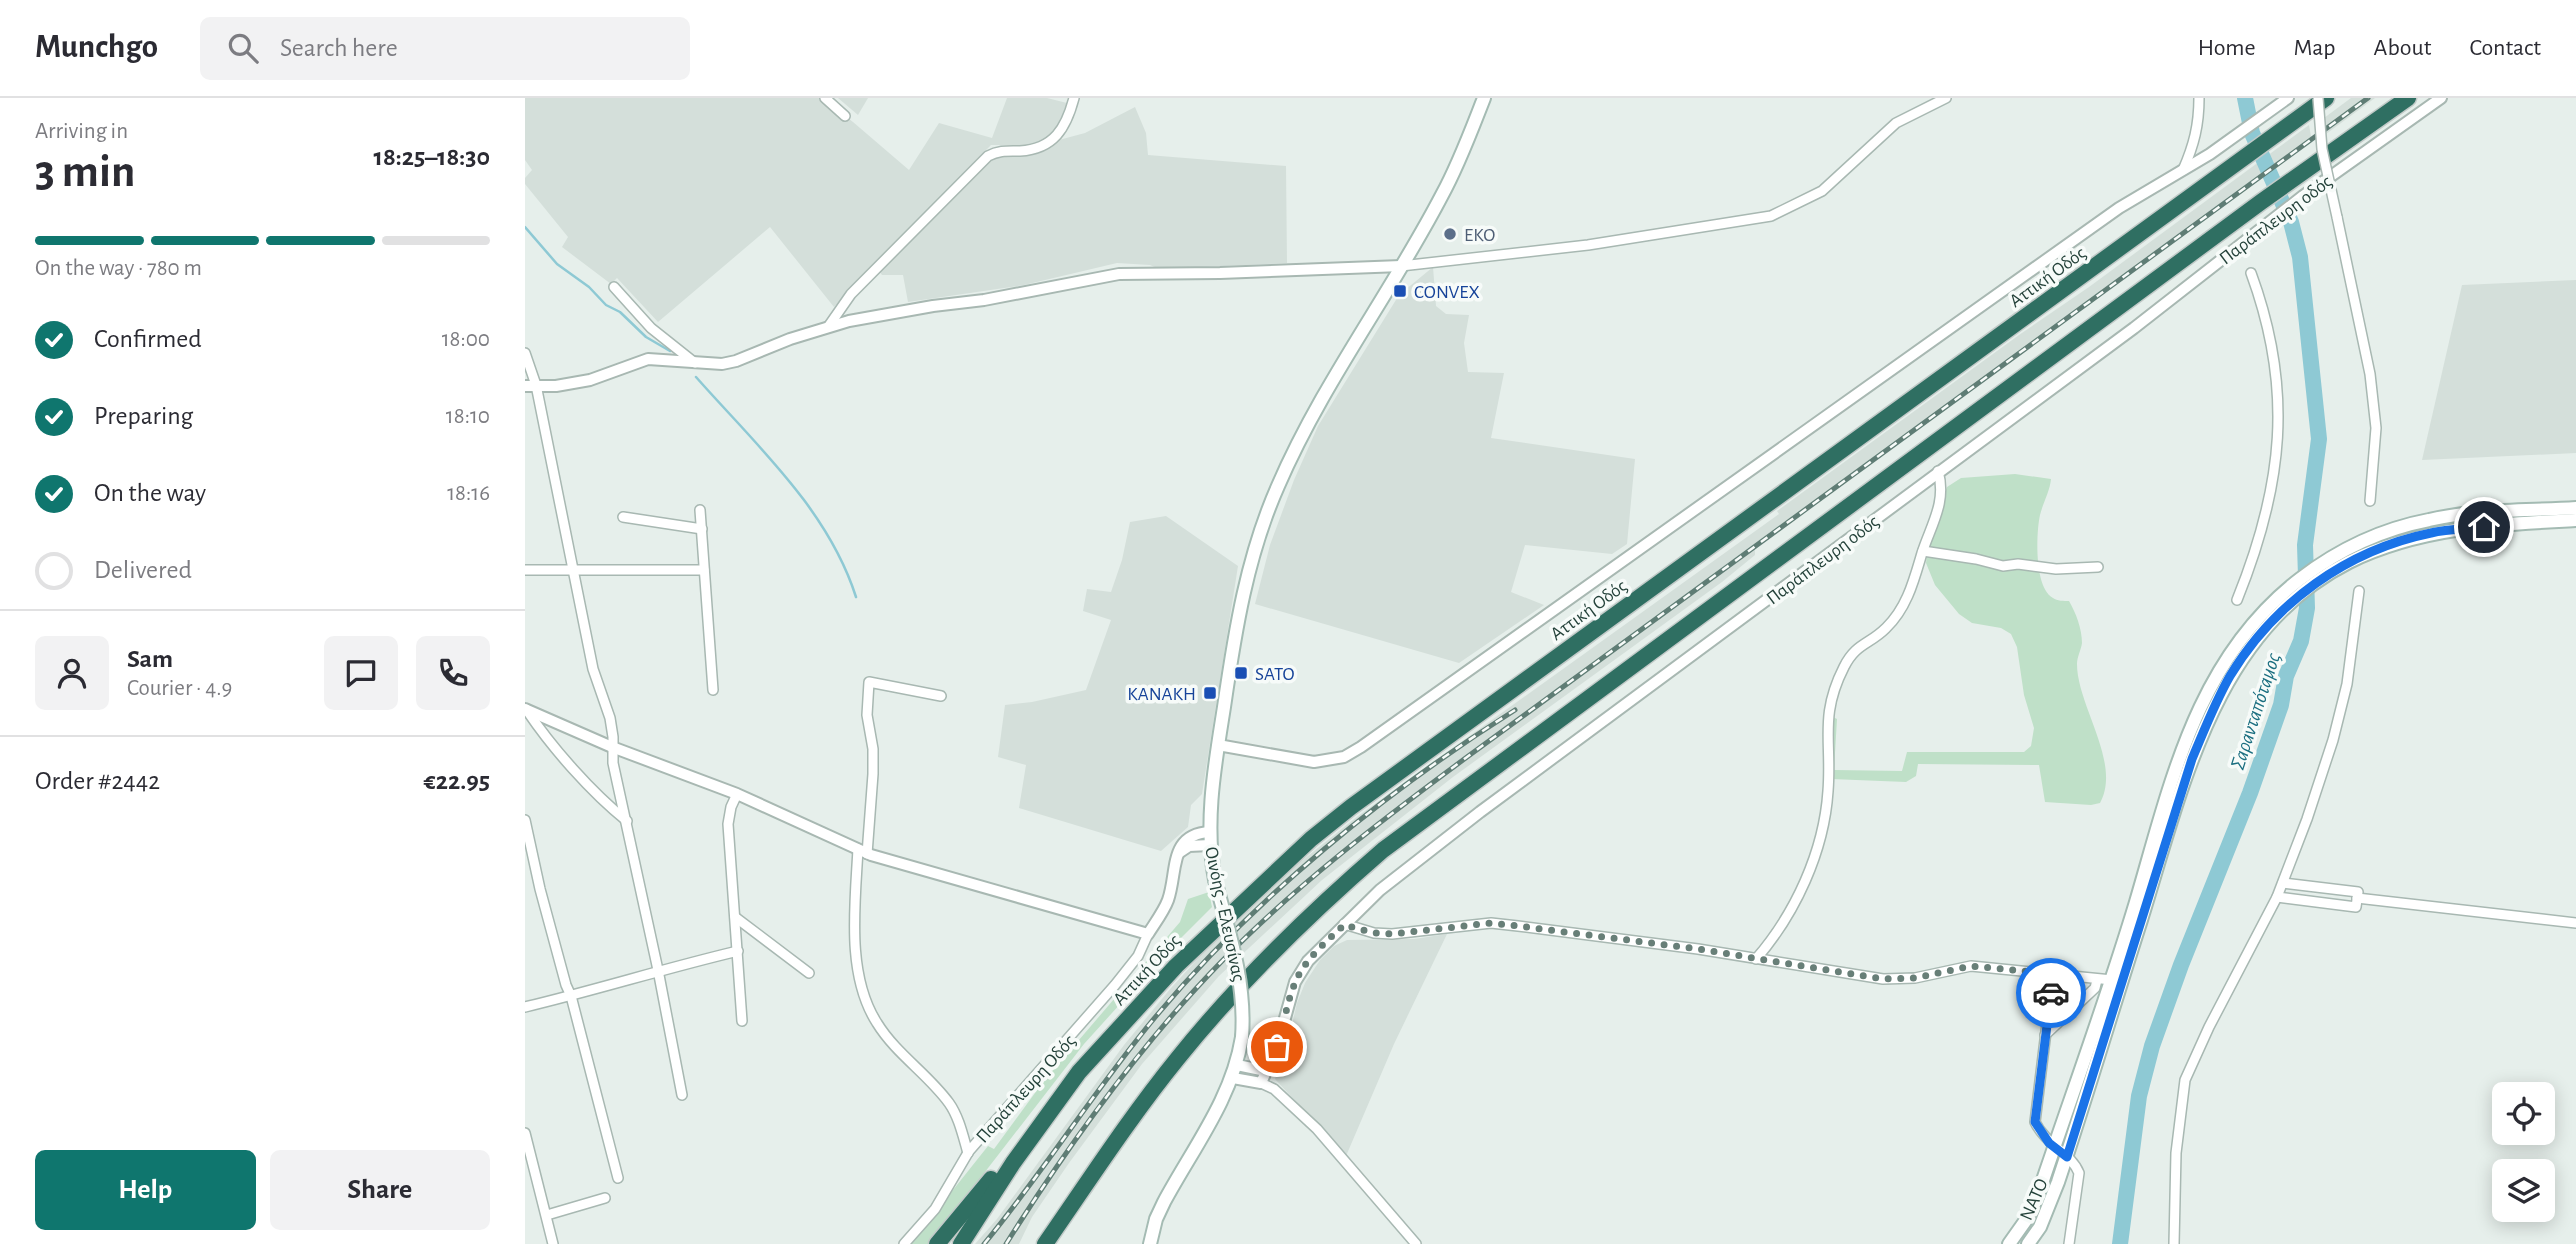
<!DOCTYPE html>
<html lang="en">
<head>
<meta charset="utf-8">
<style>
  :root { --surface:#fff; --page:#f2f2f3; --text:#2b2b33; --muted:#7c7c81; --line:#e1e1e2; --accent:#0f766e }
  body { margin:0; font-family:"Alegreya Sans",sans-serif; background:var(--page); color:var(--text); height:100vh; display:flex; flex-direction:column; font-size:26px; white-space:nowrap }
  * { box-sizing:border-box; margin:0 }
  p { font-size:23px; color:var(--muted) }
  .icon { flex:none; width:38px; height:38px; fill:none; stroke:currentColor; stroke-width:2; stroke-linecap:round; stroke-linejoin:round }
  .map { position:relative; flex:1; overflow:hidden }
  .drawer { display:flex; flex-direction:column; background:var(--surface); width:525px }
  .drawer>* { flex:none }
  .buttons { position:absolute; left:1967px; top:984px; display:grid; gap:14px }
  .buttons a { display:grid; place-items:center; width:63px; height:63px; border-radius:10px; background:var(--surface); box-shadow:0 4px 18px #0003; font-size:35px }
  .pin { position:absolute; display:grid; place-items:center; width:60px; height:60px; color:#fff; margin:-30px; border:4px solid #fff; border-radius:50%; box-shadow:0 2px 7px #0007 }
  .courier { position:absolute; display:grid; place-items:center; width:70px; height:70px; margin:-35px; border:5px solid #1a73e8; border-radius:50%; background:#fff; color:#222; box-shadow:0 2px 9px #0007 }
  .headline em { font-style:normal; font-weight:700 }
  .headline div { display:flex; flex-direction:column-reverse }
  .headline { display:flex; align-items:center; justify-content:space-between; height:119px; padding:0 35px }
  h1 { font-size:46px; font-weight:700; line-height:52px }
  .bar { display:grid; grid-template-columns:repeat(4,1fr); gap:10px 7px; align-content:center; height:84px; padding:0 35px }
  .bar i { height:9px; border-radius:5px; background:var(--line) }
  .bar .active { background:var(--accent) }
  .bar p { grid-column:span 4 }
  .line { display:flex; align-items:center; gap:18px; padding:0 35px; border-top:2px solid var(--line) }
  .line div { flex:1 }
  .round { display:grid; place-items:center; flex:none; width:74px; height:74px; border-radius:10px; background:var(--page) }
  ol { padding:0 35px; list-style:none }
  li { display:flex; align-items:center; gap:21px; height:77px }
  li p { margin-inline-start:auto }
  li .icon { padding:7px; border-radius:50%; background:var(--accent); color:#fff; stroke-width:4 }
  li:last-child { color:var(--muted) }
  li i { width:38px; height:38px; border:4px solid var(--line); border-radius:50% }
  .button { display:flex; gap:14px; margin-top:auto; padding:14px 35px }
  .button a { flex:1; height:80px; border-radius:10px; background:var(--accent); color:#fff; font-size:28px; font-weight:700; line-height:80px; text-align:center }
  .button a+a { background:var(--page); color:var(--text) }
  header { display:flex; align-items:center; gap:42px; box-sizing:border-box; height:98px; padding:0 35px; background:var(--surface); border-bottom:2px solid var(--line) }
  header strong { font-size:33px }
  nav { display:flex; gap:38px; margin-inline-start:auto; font-size:24px }
  .search { width:490px; height:63px; background:var(--page); display:flex; align-items:center; gap:18px; box-sizing:border-box; padding:0 24px; border-radius:10px; color:var(--muted); font-size:26px }
  main { display:flex; flex:1; min-height:0 }
  .map>svg:first-child { display:block }
  .built { fill:#d4dfda }
  .green { fill:#bfe0c8 }
  .lines { fill:none; stroke-linecap:round; stroke-linejoin:round }
  .stream { stroke:#8ec9d4; stroke-width:2.5 }
  .river { stroke:#8ec9d4; stroke-width:16 }
  .minor-casing { stroke:#a8b8b2; stroke-width:12 }
  .tertiary-casing { stroke:#a8b8b2; stroke-width:14 }
  .secondary-casing { stroke:#a4bbb3; stroke-width:16 }
  .motorway-casing { stroke:#c2cac8; stroke-width:19 }
  .minor { stroke:#fff; stroke-width:9 }
  .tertiary { stroke:#fff; stroke-width:10 }
  .secondary { stroke:#fff; stroke-width:12 }
  .motorway { stroke:#2f6f62; stroke-width:16 }
  .rail-casing { stroke:#5f7d75; stroke-width:5 }
  .rail { stroke:#f7fbf9; stroke-width:2.5; stroke-dasharray:8; stroke-linecap:butt }
  .minor-bridge-casing { stroke:#a8b8b2; stroke-width:12; stroke-linecap:butt }
  .secondary-bridge-casing { stroke:#a4bbb3; stroke-width:16; stroke-linecap:butt }
  .minor-bridge { stroke:#fff; stroke-width:9 }
  .secondary-bridge { stroke:#fff; stroke-width:12 }
  .done { stroke:#687f78; stroke-width:7; stroke-dasharray:0 12.6 }
  .route { stroke:#1a73e8; stroke-width:9 }
  .service-dot { fill:#5c6f8a; stroke:#f7fbf9; stroke-width:2.5 }
  .transit-dot { fill:#1a4fb4; stroke:#f7fbf9; stroke-width:2.5 }
  .labels { text-anchor:middle; stroke-width:7; stroke-linejoin:round; paint-order:stroke }
  .street-label { font-size:19px; fill:#24423a; stroke:#f7fbf9 }
  .service-label { font-size:19px; fill:#4e5e75; stroke:#f7fbf9; text-anchor:start }
  .transit-label { font-size:19px; fill:#164399; stroke:#f7fbf9; text-anchor:start }
  .water-label { font-size:21px; font-style:italic; fill:#1c6f80; stroke:#f7fbf9 }
</style>
</head>
<body>
<header>
<strong>Munchgo</strong>
<div class="search"><svg class="icon" aria-label="search" viewBox="0 0 24 24"><circle cx="10" cy="10" r="6"/><path d="M15 15l6 6"/></svg>Search here</div>
<nav><a>Home</a><a>Map</a><a>About</a><a>Contact</a></nav>
</header>
<main>
<section class="drawer">
<div class="headline"><div><h1>3 min</h1><p>Arriving in</p></div><em>18:25–18:30</em></div>
<div class="bar"><i class="active"></i><i class="active"></i><i class="active"></i><i></i><p>On the way · 780 m</p></div>
<ol>
<li><svg class="icon" aria-label="check" viewBox="0 0 24 24"><path d="M5 12l5 5 9-10"/></svg>Confirmed<p>18:00</p></li>
<li><svg class="icon" aria-label="check" viewBox="0 0 24 24"><path d="M5 12l5 5 9-10"/></svg>Preparing<p>18:10</p></li>
<li><svg class="icon" aria-label="check" viewBox="0 0 24 24"><path d="M5 12l5 5 9-10"/></svg>On the way<p>18:16</p></li>
<li><i></i>Delivered</li>
</ol>
<div class="line" style="height:126px"><a class="round"><svg class="icon" aria-label="person" viewBox="0 0 24 24"><circle cx="12" cy="8" r="4"/><path d="M4 21q1-7 8-7t8 7"/></svg></a><div><b>Sam</b><p>Courier · 4.9</p></div><a class="round"><svg class="icon" aria-label="chat" viewBox="0 0 24 24"><path d="M4 5h16v11H9l-5 4z"/></svg></a><a class="round"><svg class="icon" aria-label="phone" viewBox="0 0 24 24"><path d="M5 4h4l2 5-3 2q2 4 5 5l2-3 5 2v4C11 20 4 13 5 4z"/></svg></a></div>
<div class="line" style="height:91px"><div>Order #2442</div><b>€22.95</b></div>
<div class="button"><a>Help</a><a>Share</a></div>
</section>
<div class="map">
<svg width="2051" height="1146" viewBox="0 0 2051 1146">
  <rect width="100%" height="100%" fill="#e6efeb"/>
  <g class="built">
    <polygon points="0,0 297,0 328,24 384,72 414,25 467,40 482,0 522,0 542,5 534,26 523,39 506,47 466,47 309,209 245,129 133,224 92,180 86,186 37,149 43,139 0,86 0,80 7,72 0,62"/>
    <polygon points="313,0 343,0 333,17"/>
    <polygon points="1826,0 1850,0 1801,36 1799,20"/>
    <polygon points="610,9 621,35 623,57 761,68 762,165 634,171 625,167 592,165 499,187 383,204 378,177 357,177 351,169 466,51 478,49 504,50 560,35"/>
    <polygon points="1784,27 1787,44 1230,450 1230,457 1197,484 928,679 797,782 694,878 617,966 544,1065 507,1119 494,1146 450,1146 472,1121 599,947 646,890 677,856 769,769 833,718 1254,416 1252,413 1494,237 1564,189"/>
    <polygon points="908,169 911,208 921,216 944,217 939,245 943,274 979,275 966,340 1110,361 1102,446 1087,456 1000,447 986,494 1019,507 934,565 730,506 745,447 769,382 793,328 874,197"/>
    <polygon points="2051,182 2051,355 1897,362 1937,187"/>
    <polygon points="641,418 713,468 677,696 666,707 663,729 636,753 494,710 501,667 473,659 480,607 507,604 561,592 586,522 558,513 562,491 586,494 597,462 605,424"/>
    <polygon points="922,836 869,946 821,1058 750,981 762,948 772,905 780,885 795,862 809,848 822,842 889,841"/>
  </g>
  <g class="green">
    <path d="M 1490,376 L 1526,381 C 1525,393 1518,405 1515,417 C 1511,435 1509,490 1528,500 C 1532,503 1539,503 1544,503 C 1551,515 1557,531 1557,545 C 1556,552 1552,559 1552,566 C 1552,608 1597,665 1575,705 L 1566,707 L 1520,704 L 1514,667 L 1393,666 L 1391,678 L 1381,684 L 1306,681 L 1308,619 L 1312,621 L 1309,672 L 1377,673 L 1382,654 L 1499,654 L 1506,648 L 1509,630 L 1499,597 L 1492,549 L 1486,536 L 1476,530 L 1447,525 L 1434,516 L 1410,487 L 1401,465 L 1403,449 L 1422,389 L 1436,380 Z"/>
    <polygon points="684,794 687,809 643,853 559,946 419,1127 403,1146 385,1146 463,1048 469,1051 518,984 655,824 663,801"/>
  </g>
  <g class="lines">
    <g class="stream">
      <polyline points="0,129 32,166 64,189 81,207 95,214 121,239 145,253"/>
      <path d="M 171,279 C 230,346 303,411 331,499"/>
    </g>
    <polyline class="river" points="1595,1146 1614,998 1627,948 1656,867 1725,695 1756,607 1761,578 1776,543 1782,510 1780,447 1794,341 1775,159 1766,124 1727,35 1720,0"/>
    <defs>
      <g id="minor">
        <polyline points="300,0 320,18"/>
        <path d="M 1658,72 C 1669,47 1674,27 1674,0"/>
        <polyline points="1812,119 1845,276 1851,330 1845,403"/>
        <polyline points="876,168 1063,147 1246,118 1297,93 1371,25 1421,0"/>
        <polyline points="89,189 126,230 170,265"/>
        <path d="M 303,229 L 326,196 L 463,58 C 474,52 483,53 495,53 C 529,51 541,30 549,0"/>
        <polyline points="0,255 11,287 68,571 85,620 88,639 88,665 133,872 157,997"/>
        <polyline points="175,412 188,592"/>
        <polyline points="98,419 177,431"/>
        <polyline points="1398,453 1451,461 1478,468 1493,466 1531,471 1573,469"/>
        <polyline points="0,472 179,472"/>
        <path d="M 1712,502 C 1758,388 1769,292 1726,175"/>
        <path d="M 1,611 C 26,649 67,695 102,723"/>
        <polyline points="212,696 206,709 203,726 217,923"/>
        <polyline points="0,722 15,791 41,887 46,898 93,1080"/>
        <path d="M 333,751 C 330,807 321,877 352,925 C 371,956 403,976 424,1005 C 434,1019 438,1038 443,1055"/>
        <polyline points="342,756 348,676 348,651 342,617 344,584 416,598"/>
        <polyline points="1752,799 1831,809 1833,794 1758,785"/>
        <polyline points="1832,800 2051,825"/>
        <polyline points="210,819 284,875"/>
        <polyline points="819,826 849,835 867,836 966,825 993,828 1173,851 1358,881 1390,880 1446,868 1587,882"/>
        <path d="M 1231,861 C 1270,816 1299,754 1303,693 C 1307,643 1294,618 1319,569 C 1331,545 1344,547 1361,530 C 1382,510 1389,482 1397,455 C 1406,427 1422,404 1413,373"/>
        <path d="M 1528,876 L 1510,1024 C 1521,1047 1546,1055 1554,1075 L 1544,1146"/>
        <path d="M 0,909 C 71,892 141,870 213,853"/>
        <polyline points="1520,937 1570,890 1572,882"/>
        <polyline points="736,985 749,991 792,1031 891,1146"/>
        <polyline points="0,1035 28,1146"/>
        <polyline points="22,1117 80,1100"/>
        <polyline points="379,1146 410,1111 444,1053 590,887 613,858 623,836"/>
        <polyline points="1649,1146 1651,1055 1660,982 1684,929 1752,799 1782,721 1808,642 1822,586 1834,493"/>
      </g>
      <g id="tertiary">
        <polyline points="0,288 31,288 65,282 123,261 197,266 211,263 265,241 324,223 408,208 459,202 594,176 695,175 876,168"/>
        <path d="M 0,611 L 87,649 L 212,696 L 346,757 L 623,836 C 630,825 639,813 643,802 C 653,774 643,736 685,734"/>
        <polyline points="693,647 789,664 819,659 836,649 1594,110 1685,56 1763,0"/>
        <polyline points="655,754 664,748 685,747"/>
        <polyline points="712,967 741,973"/>
        <polyline points="708,980 736,985 752,949 770,884 783,863 855,792 955,714 1609,230 1778,98 1916,0"/>
      </g>
      <g id="secondary">
        <path d="M 690,782 C 679,724 690,666 699,609 C 710,533 722,458 753,388 C 798,284 865,197 917,97 C 934,66 946,33 959,0"/>
        <path d="M 625,1146 L 631,1121 L 639,1104 C 668,1050 707,1001 717,939"/>
        <path d="M 1484,1146 L 1501,1122 L 1512,1100 C 1545,1001 1581,904 1611,804 C 1646,685 1671,561 1775,481 C 1813,452 1857,431 1904,422 C 1952,411 2002,413 2051,410"/>
        <path d="M 1503,1146 L 1515,1129 L 1533,1084 C 1562,997 1588,909 1616,822 C 1657,691 1689,532 1824,464 C 1895,429 1974,426 2051,422"/>
      </g>
      <g id="motorway">
        <polyline points="412,1146 466,1081"/>
        <polyline points="436,1146 488,1065 554,974 651,868 786,741 826,709 1801,0"/>
        <path d="M 520,1146 C 563,1084 605,1019 653,960 C 714,884 784,816 858,752 L 1736,104 L 1883,0"/>
      </g>
    </defs>
    <use href="#minor" class="minor-casing"/>
    <use href="#tertiary" class="tertiary-casing"/>
    <use href="#secondary" class="secondary-casing"/>
    <use href="#motorway" class="motorway-casing"/>
    <use href="#minor" class="minor"/>
    <use href="#tertiary" class="tertiary"/>
    <use href="#secondary" class="secondary"/>
    <use href="#motorway" class="motorway"/>
    <defs>
      <g id="rail">
        <path d="M 459,1146 C 520,1072 570,991 632,917 C 731,799 860,694 990,612"/>
        <path d="M 481,1146 C 544,1046 614,948 697,863 C 771,787 857,722 942,659 L 1843,0"/>
      </g>
    </defs>
    <use href="#rail" class="rail-casing"/>
    <use href="#rail" class="rail"/>
    <defs>
      <polyline id="minor-bridge" points="1793,0 1797,51 1812,119"/>
      <path id="secondary-bridge" d="M 690,782 C 704,834 721,884 717,939"/>
    </defs>
    <use href="#minor-bridge" class="minor-bridge-casing"/>
    <use href="#secondary-bridge" class="secondary-bridge-casing"/>
    <use href="#minor-bridge" class="minor-bridge"/>
    <use href="#secondary-bridge" class="secondary-bridge"/>
  </g>
  <g class="lines">
    <path class="done" d="M 752,949 C 759,928 761,906 770,885 C 779,862 801,844 819,827 L 849,835 L 867,836 L 966,825 L 993,828 L 1173,851 L 1358,881 L 1390,880 L 1446,868 L 1528,876 L 1526,895"/>
    <path class="route" d="M 1526,895 L 1510,1024 L 1524,1045 L 1542,1059 L 1667,661 C 1679,633 1690,604 1705,578 C 1749,505 1822,452 1906,435 C 1923,431 1942,431 1959,429"/>
  </g>
  <circle class="service-dot" cx="925" cy="136" r="7"/>
  <g class="transit-dot">
    <rect x="868" y="186" width="14" height="14" rx="3.5"/>
    <rect x="709" y="568" width="14" height="14" rx="3.5"/>
    <rect x="678" y="588" width="14" height="14" rx="3.5"/>
  </g>
  <g class="labels">
    <g class="street-label">
      <text transform="translate(1750 121) rotate(-37)" y="7">Παράπλευρη οδός</text>
      <text transform="translate(1522 178) rotate(-36)" y="7">Αττική Οδός</text>
      <text transform="translate(1297 461) rotate(-37)" y="7">Παράπλευρη οδός</text>
      <text transform="translate(1063 511) rotate(-36)" y="7">Αττική Οδός</text>
      <text transform="translate(701 816) rotate(78)" y="7">Οινόης - Ελευσίνας</text>
      <text transform="translate(621 871) rotate(-47)" y="7">Αττική Οδός</text>
      <text transform="translate(500 990) rotate(-48)" y="7">Παράπλευρη Οδός</text>
      <text transform="translate(1508 1101) rotate(-66)" y="7">ΝΑΤΟ</text>
    </g>
    <g class="service-label">
      <text x="939" y="143">EKO</text>
    </g>
    <g class="transit-label">
      <text x="889" y="200">CONVEX</text>
      <text x="730" y="582">SATO</text>
      <text x="671" y="602" text-anchor="end">ΚΑΝΑΚΗ</text>
    </g>
    <g class="water-label">
      <text transform="translate(1730 613) rotate(-72)" y="7">Σαρανταπόταμος</text>
    </g>
  </g>
</svg>
<div class="buttons">
<a><svg class="icon" aria-label="locate" viewBox="0 0 24 24"><circle cx="12" cy="12" r="6"/><path d="M12 2v4M12 18v4M2 12h4M18 12h4"/></svg></a>
<a><svg class="icon" aria-label="layers" viewBox="0 0 24 24"><path d="M12 4l9 5-9 5-9-5zM3 14l9 5 9-5"/></svg></a>
</div>
<div class="pin" style="left:752px;top:949px;background:#ea580c"><svg class="icon" aria-label="bag" viewBox="0 0 24 24"><path d="M5 8h14l-1 12H6zM9 8a3 3 0 0 1 6 0"/></svg></div>
<div class="pin" style="left:1959px;top:429px;background:#1f2937"><svg class="icon" aria-label="home" viewBox="0 0 24 24"><path d="M3 11l9-7 9 7M6 9v11h12V9"/></svg></div>
<div class="courier" style="left:1526px;top:895px"><svg class="icon" aria-label="car" viewBox="0 0 24 24"><path d="M5 17H2v-5l4-1 3-4h7l3 4 3 1v5h-3M9 17h6M6 11h13"/><circle cx="7" cy="17" r="2"/><circle cx="17" cy="17" r="2"/></svg></div>
</div>
</main>
</body>
</html>
